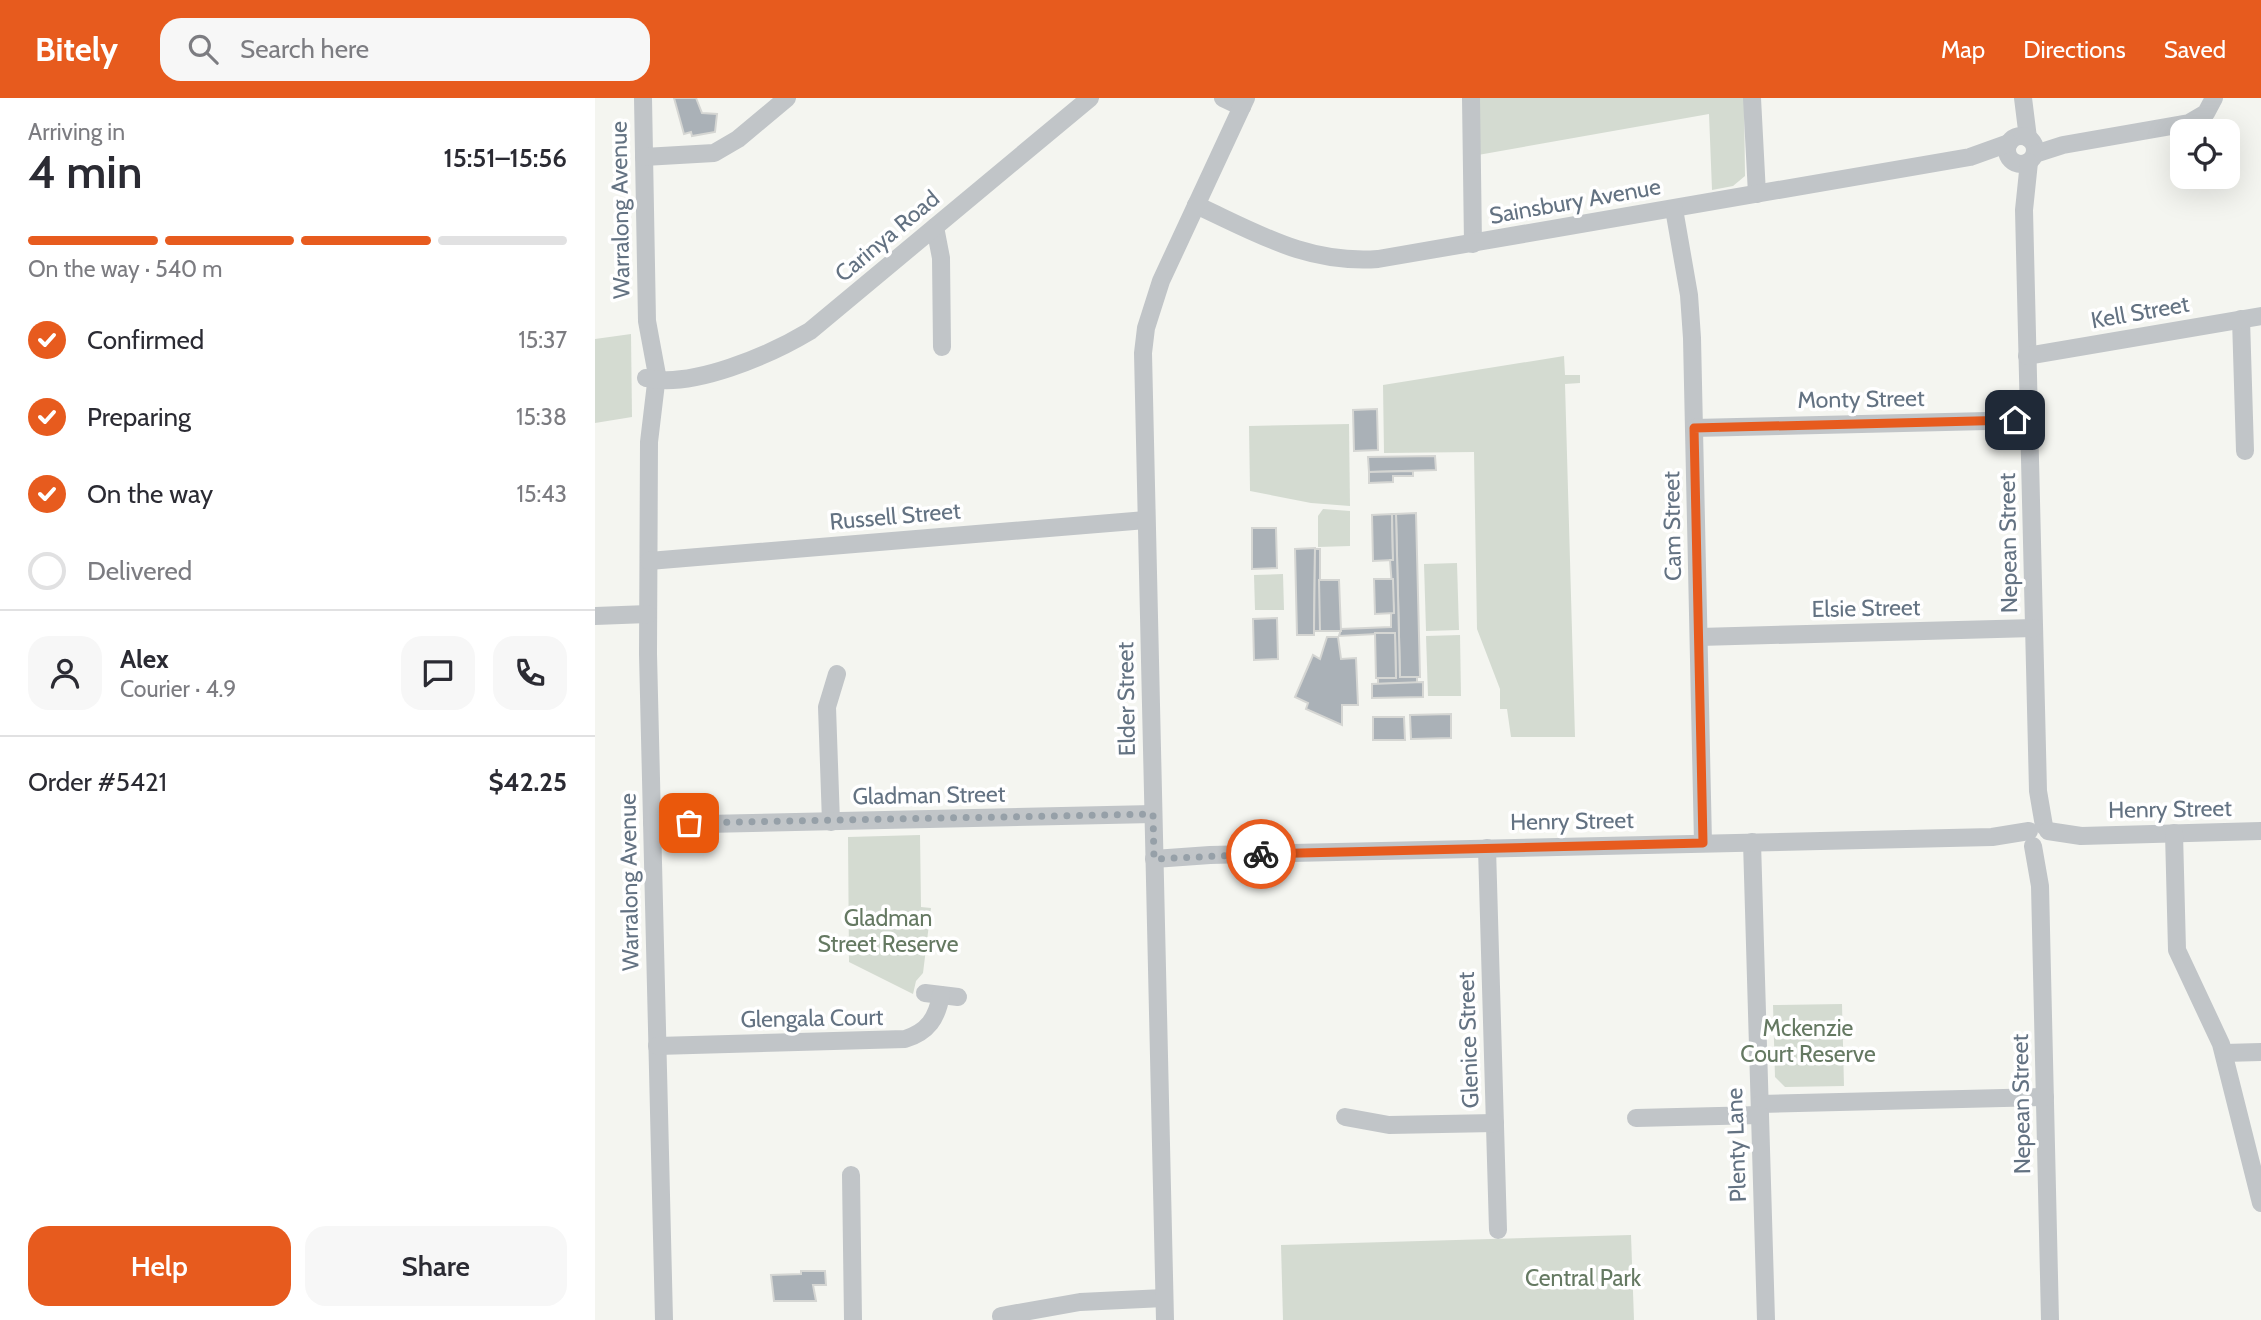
<!DOCTYPE html>
<html lang="en">
<head>
<meta charset="utf-8">
<style>
  :root { --surface:#fff; --page:#f7f7f7; --text:#2b2b33; --muted:#7c7c81; --line:#e1e1e2; --accent:#e75b1e }
  body { margin:0; font-family:Cabin,sans-serif; background:var(--page); color:var(--text); height:100vh; display:flex; flex-direction:column; font-size:26px; white-space:nowrap }
  * { box-sizing:border-box; margin:0 }
  p { font-size:23px; color:var(--muted) }
  .icon { flex:none; width:38px; height:38px; fill:none; stroke:currentColor; stroke-width:2; stroke-linecap:round; stroke-linejoin:round }
  .map { position:relative; flex:1; overflow:hidden }
  .details { display:flex; flex-direction:column; background:var(--surface); width:595px }
  .details>* { flex:none }
  .buttons { position:absolute; left:1575px; top:21px; display:grid; gap:14px }
  .buttons a { display:grid; place-items:center; width:70px; height:70px; border-radius:14px; background:var(--surface); box-shadow:0 7px 28px #0002; font-size:35px }
  .pin { position:absolute; display:grid; place-items:center; width:60px; height:60px; color:#fff; margin:-30px; border-radius:14px; box-shadow:0 4px 10px #0006 }
  .courier { position:absolute; display:grid; place-items:center; width:70px; height:70px; margin:-35px; border:5px solid #e75b1e; border-radius:50%; background:#fff; color:#222; box-shadow:0 2px 9px #0007 }
  .headline em { font-style:normal; font-weight:600 }
  .headline div { display:flex; flex-direction:column-reverse }
  .headline { display:flex; align-items:center; justify-content:space-between; height:119px; padding:0 28px }
  h1 { font-size:46px; font-weight:600; line-height:52px }
  .bar { display:grid; grid-template-columns:repeat(4,1fr); gap:10px 7px; align-content:center; height:84px; padding:0 28px }
  .bar i { height:9px; border-radius:5px; background:var(--line) }
  .bar .current { background:var(--accent) }
  .bar p { grid-column:span 4 }
  .line { display:flex; align-items:center; gap:18px; padding:0 28px; border-top:2px solid var(--line) }
  .line div { flex:1 }
  .round { display:grid; place-items:center; flex:none; width:74px; height:74px; border-radius:21px; background:var(--page) }
  ol { padding:0 28px; list-style:none }
  li { display:flex; align-items:center; gap:21px; height:77px }
  li p { margin-inline-start:auto }
  li .icon { padding:7px; border-radius:50%; background:var(--accent); color:#fff; stroke-width:4 }
  li:last-child { color:var(--muted) }
  li i { width:38px; height:38px; border:4px solid var(--line); border-radius:50% }
  .action { display:flex; gap:14px; margin-top:auto; padding:14px 28px }
  .action a { flex:1; height:80px; border-radius:21px; background:var(--accent); color:#fff; font-size:28px; font-weight:600; line-height:80px; text-align:center }
  .action a+a { background:var(--page); color:var(--text) }
  header { display:flex; align-items:center; gap:42px; box-sizing:border-box; height:98px; padding:0 35px; background:var(--accent); color:#fff }
  header strong { font-size:33px }
  nav { display:flex; gap:38px; margin-inline-start:auto; font-size:24px }
  .search { width:490px; height:63px; background:var(--page); display:flex; align-items:center; gap:18px; box-sizing:border-box; padding:0 24px; border-radius:21px; color:var(--muted); font-size:26px }
  main { display:flex; flex:1; min-height:0 }
  .map>svg:first-child { display:block }
  .green { fill:#d4dbd1 }
  .building { fill:#aab1b7; stroke:#d5d6d3; stroke-width:2 }
  .lines { fill:none; stroke-linecap:round; stroke-linejoin:round }
  .minor { stroke:#c1c5c8; stroke-width:18 }
  .done { stroke:#96a0a8; stroke-width:7; stroke-dasharray:0 12.6 }
  .route { stroke:#e75b1e; stroke-width:9 }
  .labels { text-anchor:middle; stroke-width:7; stroke-linejoin:round; paint-order:stroke }
  .street-label { font-size:23px; fill:#637282; stroke:#fff }
  .park-label { font-size:23px; fill:#657962; stroke:#fff }
</style>
</head>
<body>
<header>
<strong>Bitely</strong>
<div class="search"><svg class="icon" aria-label="search" viewBox="0 0 24 24"><circle cx="10" cy="10" r="6"/><path d="M15 15l6 6"/></svg>Search here</div>
<nav><a>Map</a><a>Directions</a><a>Saved</a></nav>
</header>
<main>
<section class="details">
<div class="headline"><div><h1>4 min</h1><p>Arriving in</p></div><em>15:51–15:56</em></div>
<div class="bar"><i class="current"></i><i class="current"></i><i class="current"></i><i></i><p>On the way · 540 m</p></div>
<ol>
<li><svg class="icon" aria-label="check" viewBox="0 0 24 24"><path d="M5 12l5 5 9-10"/></svg>Confirmed<p>15:37</p></li>
<li><svg class="icon" aria-label="check" viewBox="0 0 24 24"><path d="M5 12l5 5 9-10"/></svg>Preparing<p>15:38</p></li>
<li><svg class="icon" aria-label="check" viewBox="0 0 24 24"><path d="M5 12l5 5 9-10"/></svg>On the way<p>15:43</p></li>
<li><i></i>Delivered</li>
</ol>
<div class="line" style="height:126px"><a class="round"><svg class="icon" aria-label="person" viewBox="0 0 24 24"><circle cx="12" cy="8" r="4"/><path d="M4 21q1-7 8-7t8 7"/></svg></a><div><b>Alex</b><p>Courier · 4.9</p></div><a class="round"><svg class="icon" aria-label="chat" viewBox="0 0 24 24"><path d="M4 5h16v11H9l-5 4z"/></svg></a><a class="round"><svg class="icon" aria-label="phone" viewBox="0 0 24 24"><path d="M5 4h4l2 5-3 2q2 4 5 5l2-3 5 2v4C11 20 4 13 5 4z"/></svg></a></div>
<div class="line" style="height:91px"><div>Order #5421</div><b>$42.25</b></div>
<div class="action"><a>Help</a><a>Share</a></div>
</section>
<div class="map">
<svg width="1666" height="1222" viewBox="0 0 1666 1222">
  <rect width="100%" height="100%" fill="#f4f5f0"/>
  <g class="green">
    <polygon points="884,0 1149,0 1150,78 1138,88 1117,92 1114,16 883,57"/>
    <polygon points="36,236 37,319 0,325 0,241"/>
    <polygon points="969,258 970,277 985,277 985,285 970,286 980,639 916,639 912,611 905,611 905,591 882,531 879,354 789,355 788,287"/>
    <polygon points="754,326 755,408 716,405 655,393 654,328"/>
    <polygon points="728,411 755,413 755,448 723,449 723,418"/>
    <polygon points="862,465 864,532 831,533 829,466"/>
    <polygon points="688,476 689,512 660,512 659,477"/>
    <polygon points="865,537 866,598 833,598 831,538"/>
    <polygon points="325,737 326,809 336,810 328,875 321,883 318,896 254,864 253,739"/>
    <polygon points="1247,906 1249,988 1190,989 1180,979 1178,907"/>
    <polygon points="1036,1137 1039,1222 688,1222 686,1147"/>
  </g>
  <g class="building">
    <polygon points="79,0 101,0 107,15 122,16 120,34 97,38 96,34 89,36"/>
    <polygon points="782,311 783,352 759,353 758,312"/>
    <polygon points="840,358 841,372 774,374 773,359"/>
    <polygon points="818,373 818,378 798,378 798,384 774,385 774,374"/>
    <polygon points="821,415 825,579 805,579 801,416"/>
    <polygon points="797,416 798,462 778,463 777,417"/>
    <polygon points="797,416 801,416 805,579 822,579 822,585 783,586 783,580 801,580 800,535 744,538 746,531 796,529 796,515 799,515 795,462 798,462"/>
    <polygon points="657,430 681,430 682,470 657,471"/>
    <polygon points="700,451 720,450 719,537 702,537"/>
    <polygon points="720,451 725,451 725,533 719,533"/>
    <polygon points="779,481 798,481 799,515 780,516"/>
    <polygon points="724,482 744,482 746,533 725,533"/>
    <polygon points="682,520 683,561 659,562 658,521"/>
    <polygon points="780,535 800,535 801,580 781,580"/>
    <polygon points="732,539 743,539 746,561 761,560 763,607 747,607 747,627 711,611 713,605 700,599 718,557 725,561"/>
    <polygon points="828,584 828,599 777,600 777,586"/>
    <polygon points="856,616 856,640 816,641 815,617"/>
    <polygon points="778,619 809,619 810,642 778,642"/>
    <polygon points="206,1173 230,1173 231,1187 218,1187 221,1203 179,1203 176,1177 206,1176"/>
  </g>
  <g class="lines">
    <g class="minor">
      <polyline points="48,0 52,223 62,277 54,344 53,556 69,1222"/>
      <polyline points="628,0 647,9"/>
      <polyline points="876,0 878,146"/>
      <polyline points="1157,0 1162,96"/>
      <polyline points="1428,0 1433,40"/>
      <circle cx="1426" cy="52" r="14"/>
      <polyline points="1440,56 1468,47 1594,25 1611,15 1619,0"/>
      <polyline points="49,59 119,55 143,41 192,0"/>
      <polyline points="1434,64 1429,112 1443,693 1449,728"/>
      <path d="M 601,107 C 664,136 712,166 783,161 L 1375,59 L 1414,45"/>
      <polyline points="1079,111 1094,197 1097,240 1108,745"/>
      <polyline points="340,129 346,160 347,249"/>
      <polyline points="1646,221 1650,353"/>
      <polyline points="1432,258 1666,218"/>
      <path d="M 51,280 C 97,291 175,257 215,233 L 495,0"/>
      <polyline points="1099,330 1434,322"/>
      <polyline points="54,463 551,422"/>
      <polyline points="0,518 53,516"/>
      <polyline points="1104,539 1439,530"/>
      <polyline points="236,724 232,609 242,576"/>
      <polyline points="57,725 111,726 558,716"/>
      <polyline points="1453,733 1486,738 1666,733"/>
      <polyline points="1579,735 1582,852 1626,946 1666,1105"/>
      <polyline points="1157,744 1171,1222"/>
      <polyline points="1438,748 1445,788 1455,1222"/>
      <polyline points="892,750 903,1132"/>
      <polyline points="559,761 615,757 1397,739 1434,733"/>
      <polyline points="330,895 363,899"/>
      <path d="M 62,948 L 310,941 C 333,934 342,920 346,897"/>
      <polyline points="1629,955 1666,954"/>
      <polyline points="1165,1006 1450,999"/>
      <polyline points="750,1019 794,1027 900,1025"/>
      <polyline points="1041,1020 1165,1017"/>
      <polyline points="256,1077 258,1222"/>
      <polyline points="406,1218 485,1204 569,1200"/>
      <polyline points="570,1222 548,255 551,230 566,183 651,0"/>
    </g>
  </g>
  <g class="lines">
    <polyline class="done" points="94,725 558,716 559,761 666,756"/>
    <polyline class="route" points="666,756 1108,745 1099,330 1420,322"/>
  </g>
  <g class="labels">
    <g class="street-label">
      <text transform="translate(980 103) rotate(-10)" y="8">Sainsbury Avenue</text>
      <text transform="translate(25 112) rotate(-91)" y="8">Warralong Avenue</text>
      <text transform="translate(292 138) rotate(-40)" y="8">Carinya Road</text>
      <text transform="translate(1545 214) rotate(-10)" y="8">Kell Street</text>
      <text transform="translate(1266 301) rotate(-1)" y="8">Monty Street</text>
      <text transform="translate(300 418) rotate(-5)" y="8">Russell Street</text>
      <text transform="translate(1077 428) rotate(-91)" y="8">Cam Street</text>
      <text transform="translate(1413 445) rotate(-91)" y="8">Nepean Street</text>
      <text transform="translate(1271 510) rotate(-1)" y="8">Elsie Street</text>
      <text transform="translate(531 601) rotate(-91)" y="8">Elder Street</text>
      <text transform="translate(334 697) rotate(-1)" y="8">Gladman Street</text>
      <text transform="translate(1575 711) rotate(-1)" y="8">Henry Street</text>
      <text transform="translate(977 723) rotate(-1)" y="8">Henry Street</text>
      <text transform="translate(34 784) rotate(-91)" y="8">Warralong Avenue</text>
      <text transform="translate(217 920) rotate(-1)" y="8">Glengala Court</text>
      <text transform="translate(873 942) rotate(-92)" y="8">Glenice Street</text>
      <text transform="translate(1426 1006) rotate(-91)" y="8">Nepean Street</text>
      <text transform="translate(1141 1047) rotate(-92)" y="8">Plenty Lane</text>
    </g>
    <g class="park-label">
      <text x="293" y="828">Gladman<tspan x="293" dy="26">Street Reserve</tspan></text>
      <text x="1213" y="938">Mckenzie<tspan x="1213" dy="26">Court Reserve</tspan></text>
      <text x="988" y="1188">Central Park</text>
    </g>
  </g>
</svg>
<div class="buttons">
<a><svg class="icon" aria-label="locate" viewBox="0 0 24 24"><circle cx="12" cy="12" r="6"/><path d="M12 2v4M12 18v4M2 12h4M18 12h4"/></svg></a>
</div>
<div class="pin" style="left:94px;top:725px;background:#ea580c"><svg class="icon" aria-label="bag" viewBox="0 0 24 24"><path d="M5 8h14l-1 12H6zM9 8a3 3 0 0 1 6 0"/></svg></div>
<div class="pin" style="left:1420px;top:322px;background:#1f2937"><svg class="icon" aria-label="home" viewBox="0 0 24 24"><path d="M3 11l9-7 9 7M6 9v11h12V9"/></svg></div>
<div class="courier" style="left:666px;top:756px"><svg class="icon" aria-label="bike" viewBox="0 0 24 24"><circle cx="6" cy="16" r="4"/><circle cx="18" cy="16" r="4"/><path d="M6 16l4-8h5l3 8M10 8l3 8H6M13 5h3"/></svg></div>
</div>
</main>
</body>
</html>
